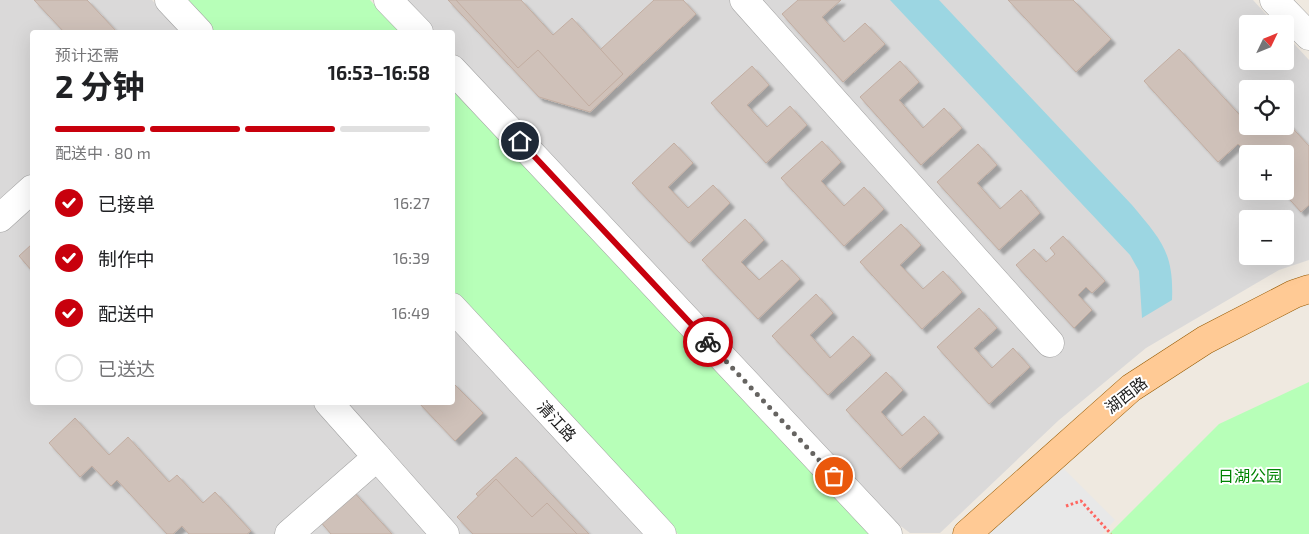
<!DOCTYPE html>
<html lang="zh">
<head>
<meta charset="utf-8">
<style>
  :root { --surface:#fff; --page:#f6f6f6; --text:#202124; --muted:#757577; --line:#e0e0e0; --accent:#c8000d }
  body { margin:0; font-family:"Exo 2","Noto Sans SC",sans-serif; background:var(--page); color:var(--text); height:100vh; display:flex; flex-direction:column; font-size:19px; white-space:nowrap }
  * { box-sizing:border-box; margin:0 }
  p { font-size:16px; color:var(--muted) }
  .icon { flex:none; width:28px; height:28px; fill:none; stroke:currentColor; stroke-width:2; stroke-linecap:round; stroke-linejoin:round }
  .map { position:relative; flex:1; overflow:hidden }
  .side { position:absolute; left:30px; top:30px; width:425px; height:375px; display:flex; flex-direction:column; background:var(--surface); border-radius:5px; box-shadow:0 5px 20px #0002 }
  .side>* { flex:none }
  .needle { width:32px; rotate:47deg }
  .tools { position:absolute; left:1239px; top:15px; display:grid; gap:10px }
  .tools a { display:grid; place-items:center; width:55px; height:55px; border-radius:5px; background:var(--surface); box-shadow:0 5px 20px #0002; font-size:25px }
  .pin { position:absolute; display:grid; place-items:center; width:42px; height:42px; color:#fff; margin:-21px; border:2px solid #fff; border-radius:50%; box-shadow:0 1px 5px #0007 }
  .courier { position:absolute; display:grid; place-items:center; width:50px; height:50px; margin:-25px; border:4px solid #c8000d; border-radius:50%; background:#fff; color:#222; box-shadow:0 1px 6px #0007 }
  .summary em { font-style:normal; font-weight:700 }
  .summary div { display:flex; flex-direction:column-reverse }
  .summary { display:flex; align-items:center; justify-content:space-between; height:85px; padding:0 25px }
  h1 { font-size:32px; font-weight:700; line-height:38px }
  .bar { display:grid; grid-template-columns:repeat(4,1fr); gap:8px 5px; align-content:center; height:60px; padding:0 25px }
  .bar i { height:6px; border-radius:4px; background:var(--line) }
  .bar .active { background:var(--accent) }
  .bar p { grid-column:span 4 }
  ol { padding:0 25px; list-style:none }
  li { display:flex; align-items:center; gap:15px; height:55px }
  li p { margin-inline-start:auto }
  li .icon { padding:5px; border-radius:50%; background:var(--accent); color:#fff; stroke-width:4 }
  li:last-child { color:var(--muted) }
  li i { width:28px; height:28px; border:2px solid var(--line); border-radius:50% }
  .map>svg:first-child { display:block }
  .residential { fill:#dad9d9; fill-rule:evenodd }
  .park { fill:#b7ffb8 }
  .parking { fill:#e8e8e8 }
  .water { fill:#9cd6e2 }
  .building { fill:#cfc1b9; stroke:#c2ada1; filter:url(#shadow) }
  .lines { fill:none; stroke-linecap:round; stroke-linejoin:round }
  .minor-casing { stroke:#a3a3a3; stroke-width:29 }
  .major-casing { stroke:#945900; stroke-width:29 }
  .path { stroke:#ff6761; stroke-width:3; stroke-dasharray:2.5 2.5; stroke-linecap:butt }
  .minor { stroke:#fff; stroke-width:28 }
  .major { stroke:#ffca95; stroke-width:28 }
  .done { stroke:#666461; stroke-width:5; stroke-dasharray:0 9 }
  .route { stroke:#c8000d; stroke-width:6 }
  .labels { text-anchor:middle; stroke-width:4; stroke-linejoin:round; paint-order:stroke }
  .street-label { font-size:16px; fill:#1c1c1c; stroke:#fff }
  .park-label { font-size:16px; fill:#008402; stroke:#fff }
</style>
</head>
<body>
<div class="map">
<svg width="1309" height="534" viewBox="0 0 1309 534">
  <defs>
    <filter id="shadow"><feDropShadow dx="4.5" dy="4.5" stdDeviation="1" flood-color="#0004"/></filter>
  </defs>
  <rect width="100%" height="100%" fill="#efe9e0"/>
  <g class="residential">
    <polygon points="0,0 152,0 182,32 32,32 32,402 452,402 453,325 646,534 0,534"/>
    <path d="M 404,0 L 1253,0 L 1275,24 L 1248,24 L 1248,61 L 1285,61 L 1285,34 L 1309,60 L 1309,260 L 1279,270 L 1146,348 L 1059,420 L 940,533 L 910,533 L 870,503 L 453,52 L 452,32 L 434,32 ZM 1248,89 L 1285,89 L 1285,126 L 1248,126 ZM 1248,154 L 1285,154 L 1285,191 L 1248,191 ZM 1248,219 L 1285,219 L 1285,256 L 1248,256 Z"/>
  </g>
  <g class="park">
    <polygon points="181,0 370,0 400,32 211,32"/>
    <polygon points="453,88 872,534 678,534 453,292"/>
    <polygon points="1309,382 1309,534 1109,534 1219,424"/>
  </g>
  <polygon class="parking" points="1059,464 1115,520 1102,534 985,534"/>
  <path class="water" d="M 890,0 L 939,0 L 1132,205 C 1161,240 1174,252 1172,300 L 1142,318 L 1139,271 L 1130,255 Z"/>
  <g class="building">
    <polygon points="34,0 87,0 117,32 64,32"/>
    <polygon points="448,0 506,0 574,74 654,0 683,0 696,14 590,112 539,97"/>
    <polygon points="456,0 521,0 553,35 572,18 623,74 589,106 538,50 518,68"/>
    <polygon points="798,0 841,0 822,17 844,42 865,23 885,44 843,82 782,14"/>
    <polygon points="1008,0 1073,0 1111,39 1076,72"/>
    <polygon points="1179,49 1248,124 1248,126 1250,126 1254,131 1259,126 1285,126 1285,120 1309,146 1309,205 1301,212 1282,191 1285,191 1285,154 1248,154 1238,144 1218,162 1144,81"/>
    <polygon points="900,61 919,82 899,100 923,128 944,108 962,128 921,165 860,97"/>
    <polygon points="752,66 769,85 747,105 767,127 790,106 807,125 766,163 711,103"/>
    <polygon points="822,141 841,162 821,181 844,206 864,187 884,209 844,246 781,178"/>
    <polygon points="674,143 693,163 668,187 688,208 713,185 730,203 689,243 632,183"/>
    <polygon points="978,144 997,165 977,183 1000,209 1021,190 1040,213 999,250 937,182"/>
    <polygon points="745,219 764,240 741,262 759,280 782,260 800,279 758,319 702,260"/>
    <polygon points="901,224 921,245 900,265 923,289 943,271 962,292 922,329 860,262"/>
    <polygon points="1063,236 1105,281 1092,293 1086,287 1078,295 1092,310 1074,328 1016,265 1034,249 1046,262 1055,254 1050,248"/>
    <polygon points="32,244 32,271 19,256"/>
    <polygon points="816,294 833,313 810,335 830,358 853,336 871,355 828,395 772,336"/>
    <polygon points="979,308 997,328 974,348 992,368 1013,348 1030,367 989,404 937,347"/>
    <polygon points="886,372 903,390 881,412 902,436 924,416 939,433 900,469 846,410"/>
    <polygon points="452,382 483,413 455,441 418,402 452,402"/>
    <polygon points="75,418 109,455 128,437 169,482 177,475 203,503 215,492 251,531 247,534 189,534 182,526 173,534 167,534 117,480 111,486 92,466 80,477 49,443"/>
    <polygon points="516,457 589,534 514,534 476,494"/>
    <polygon points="496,479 532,517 547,503 577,534 473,534 457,517"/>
    <polygon points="352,490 392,534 331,534 319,520"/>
  </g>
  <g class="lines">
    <defs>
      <g id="minor">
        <polyline points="169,0 199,32"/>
        <polyline points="388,0 419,32"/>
        <polyline points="744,0 1050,343"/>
        <polyline points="1274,0 1309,36"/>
        <polyline points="452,69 888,534"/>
        <polyline points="0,218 32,189"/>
        <polyline points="452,307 662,534"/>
        <polyline points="377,457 445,534"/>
        <polyline points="289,534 377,457 328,402"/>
      </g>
      <polyline id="major" points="967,534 1131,388 1205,340 1294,294 1309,289"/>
    </defs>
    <use href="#minor" class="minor-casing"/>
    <use href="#major" class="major-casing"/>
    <polyline class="path" points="1066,506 1081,501 1111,534"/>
    <use href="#minor" class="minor"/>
    <use href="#major" class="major"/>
  </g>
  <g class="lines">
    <polyline class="done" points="708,342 834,476"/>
    <polyline class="route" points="520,141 708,342"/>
  </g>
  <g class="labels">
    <g class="street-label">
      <text transform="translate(1126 395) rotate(-38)" y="6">湖西路</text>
      <text transform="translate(557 421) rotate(47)" y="6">清江路</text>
    </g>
    <g class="park-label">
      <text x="1250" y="482">日湖公园</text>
    </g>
  </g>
</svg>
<div class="tools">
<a><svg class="needle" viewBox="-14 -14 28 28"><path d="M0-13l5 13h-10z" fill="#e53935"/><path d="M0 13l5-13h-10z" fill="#757577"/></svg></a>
<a><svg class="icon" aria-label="locate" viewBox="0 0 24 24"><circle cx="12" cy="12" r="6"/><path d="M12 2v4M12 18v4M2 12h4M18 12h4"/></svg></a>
<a>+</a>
<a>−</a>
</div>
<div class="pin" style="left:834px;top:476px;background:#ea580c"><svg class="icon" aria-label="bag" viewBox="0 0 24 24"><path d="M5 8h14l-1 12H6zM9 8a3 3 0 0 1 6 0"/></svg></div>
<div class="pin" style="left:520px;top:141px;background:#1f2937"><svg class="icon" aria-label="home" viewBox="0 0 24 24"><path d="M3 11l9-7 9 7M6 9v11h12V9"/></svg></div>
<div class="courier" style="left:708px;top:342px"><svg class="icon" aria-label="bike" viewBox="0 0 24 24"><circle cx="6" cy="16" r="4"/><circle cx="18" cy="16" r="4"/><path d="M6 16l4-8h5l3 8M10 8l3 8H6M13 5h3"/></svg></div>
<section class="side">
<div class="summary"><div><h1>2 分钟</h1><p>预计还需</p></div><em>16:53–16:58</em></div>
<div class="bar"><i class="active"></i><i class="active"></i><i class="active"></i><i></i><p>配送中 · 80 m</p></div>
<ol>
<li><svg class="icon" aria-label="check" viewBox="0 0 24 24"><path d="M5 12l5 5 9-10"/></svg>已接单<p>16:27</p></li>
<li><svg class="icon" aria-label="check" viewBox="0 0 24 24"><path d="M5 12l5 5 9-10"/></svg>制作中<p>16:39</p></li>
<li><svg class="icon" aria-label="check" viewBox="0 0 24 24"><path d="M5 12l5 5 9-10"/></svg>配送中<p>16:49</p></li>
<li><i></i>已送达</li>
</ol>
</section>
</div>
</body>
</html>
